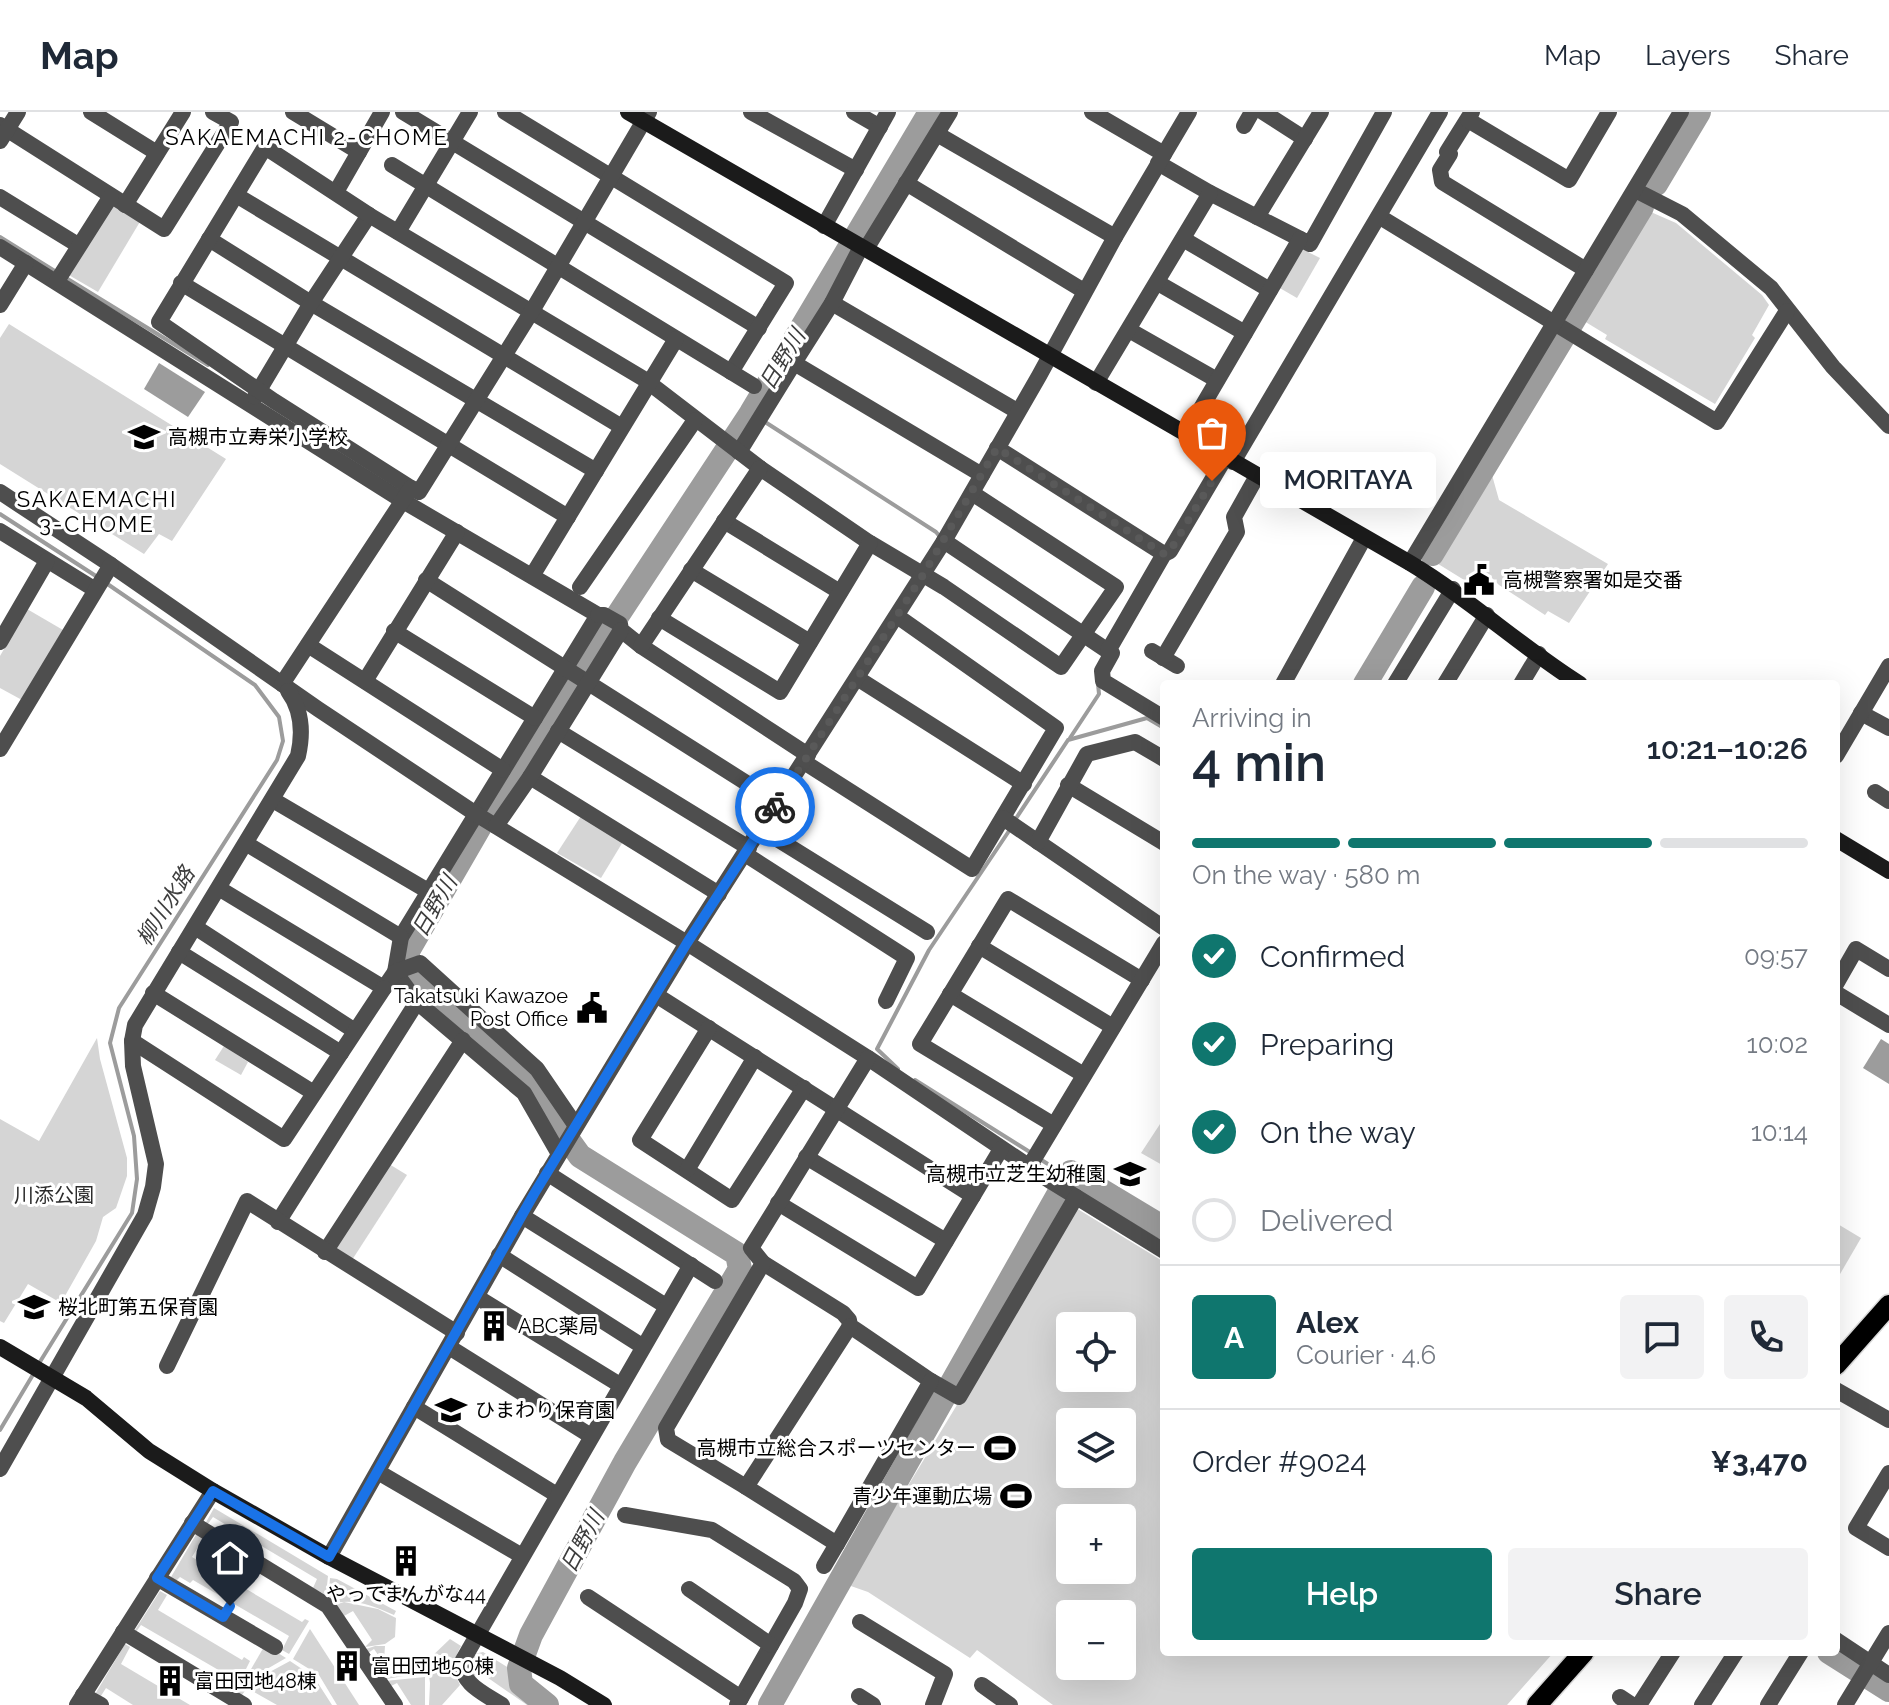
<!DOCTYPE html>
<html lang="en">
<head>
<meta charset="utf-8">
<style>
  :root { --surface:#fff; --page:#f2f2f3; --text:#1f2937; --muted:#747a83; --line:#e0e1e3; --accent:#0f766e }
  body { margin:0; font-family:Raleway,"Noto Sans JP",sans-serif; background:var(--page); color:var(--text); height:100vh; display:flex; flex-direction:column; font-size:30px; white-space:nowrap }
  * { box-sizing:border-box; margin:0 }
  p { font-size:26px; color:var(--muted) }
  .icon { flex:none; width:44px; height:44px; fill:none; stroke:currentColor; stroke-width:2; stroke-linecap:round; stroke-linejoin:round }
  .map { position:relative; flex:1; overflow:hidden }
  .side { position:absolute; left:1160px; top:568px; width:680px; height:976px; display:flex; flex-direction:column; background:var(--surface); border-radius:8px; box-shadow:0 8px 32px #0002 }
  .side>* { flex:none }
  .controls { position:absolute; left:1056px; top:1200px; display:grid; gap:16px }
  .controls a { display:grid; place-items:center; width:80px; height:80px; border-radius:8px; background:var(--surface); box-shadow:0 8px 32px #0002; font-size:40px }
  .pin { position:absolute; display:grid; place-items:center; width:68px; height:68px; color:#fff; margin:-82px -34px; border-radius:50% 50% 50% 0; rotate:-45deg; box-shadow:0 0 8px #0007 }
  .pin .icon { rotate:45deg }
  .courier { position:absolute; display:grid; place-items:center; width:80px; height:80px; margin:-40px; border:6px solid #1a73e8; border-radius:50%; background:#fff; color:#222; box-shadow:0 2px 10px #0007 }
  .bubble { position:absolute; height:56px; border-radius:8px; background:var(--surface); box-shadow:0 8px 32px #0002; font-size:26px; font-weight:600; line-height:56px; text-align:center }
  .summary em { font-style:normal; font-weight:600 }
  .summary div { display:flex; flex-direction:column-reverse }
  .summary { display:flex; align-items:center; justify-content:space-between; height:136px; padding:0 32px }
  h1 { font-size:52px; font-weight:600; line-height:60px }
  .bar { display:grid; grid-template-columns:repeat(4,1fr); gap:12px 8px; align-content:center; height:96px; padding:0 32px }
  .bar i { height:10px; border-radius:6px; background:var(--line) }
  .bar .current { background:var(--accent) }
  .bar p { grid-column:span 4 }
  .line { display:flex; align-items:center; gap:20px; padding:0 32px; border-top:2px solid var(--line) }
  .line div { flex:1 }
  .round { display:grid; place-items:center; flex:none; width:84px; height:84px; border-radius:8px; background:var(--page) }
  ol { padding:0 32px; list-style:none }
  li { display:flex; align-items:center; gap:24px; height:88px }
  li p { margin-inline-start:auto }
  li .icon { padding:8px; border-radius:50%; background:var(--accent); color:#fff; stroke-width:4 }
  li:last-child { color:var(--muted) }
  li i { width:44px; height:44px; border:4px solid var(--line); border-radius:50% }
  .primary-button { display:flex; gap:16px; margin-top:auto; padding:16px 32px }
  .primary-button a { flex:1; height:92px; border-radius:8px; background:var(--accent); color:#fff; font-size:32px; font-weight:600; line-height:92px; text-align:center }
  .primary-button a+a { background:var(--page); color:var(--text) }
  header { display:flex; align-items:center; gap:48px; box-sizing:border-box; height:112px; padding:0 40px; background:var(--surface); border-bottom:2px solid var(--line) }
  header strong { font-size:38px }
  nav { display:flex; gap:44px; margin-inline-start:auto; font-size:28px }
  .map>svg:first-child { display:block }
  .green { fill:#d5d5d5; fill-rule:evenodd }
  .water { fill:#9c9c9c }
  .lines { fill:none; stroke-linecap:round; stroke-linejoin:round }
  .stream { stroke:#9c9c9c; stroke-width:4 }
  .river { stroke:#9c9c9c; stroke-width:24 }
  .primary-casing { stroke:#dbdbdb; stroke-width:23 }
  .street { stroke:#4e4e4e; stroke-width:16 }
  .secondary { stroke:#1b1b1b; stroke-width:16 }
  .primary { stroke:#000; stroke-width:20 }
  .done { stroke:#595959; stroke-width:8; stroke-dasharray:0 14.4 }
  .route { stroke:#1a73e8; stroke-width:10 }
  .labels { text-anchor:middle; stroke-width:6; stroke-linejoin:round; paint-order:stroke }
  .poi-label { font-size:20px; fill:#000; stroke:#fff; text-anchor:start }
  .park-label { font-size:20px; fill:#2c2c2c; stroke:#fff }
  .neighbourhood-label { font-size:22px; letter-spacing:2px; fill:#000; stroke:#fff }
  .water-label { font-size:22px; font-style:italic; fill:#3d3d3d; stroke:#fff }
</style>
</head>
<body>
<header>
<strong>Map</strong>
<nav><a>Map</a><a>Layers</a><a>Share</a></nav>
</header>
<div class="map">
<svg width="1889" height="1593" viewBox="0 0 1889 1593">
  <rect width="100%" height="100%" fill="#fff"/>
  <g class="green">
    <polygon points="112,92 141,108 98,180 67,162"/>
    <polygon points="1644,97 1676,111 1762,183 1769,193 1752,223 1755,226 1715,292 1605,227 1607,223 1579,206"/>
    <polygon points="1304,138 1320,146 1297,186 1278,175 1298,139"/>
    <polygon points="9,212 226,347 172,429 159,422 144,442 0,352 0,226"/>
    <polygon points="1486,359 1492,363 1499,388 1608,452 1569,511 1548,499 1545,503 1499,473 1480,454 1469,471 1435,450 1434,446"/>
    <polygon points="27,497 63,518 22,588 0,576 0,544"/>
    <polygon points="583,701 624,728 601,766 557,741"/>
    <polygon points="97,926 100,947 127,1046 127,1064 116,1096 103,1105 96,1129 61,1191 28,1172 4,1211 0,1209 0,1007 39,1029"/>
    <polygon points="224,934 248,950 241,963 215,948"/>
    <polygon points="1164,1006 1164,1054 1141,1041"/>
    <polygon points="389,1052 407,1063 352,1148 337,1140 335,1134"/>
    <path d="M 1076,1096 L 1164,1150 L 1164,1540 L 1554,1540 L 1507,1593 L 1053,1593 L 977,1538 L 970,1546 L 868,1480 L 848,1473 ZM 1070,1214 L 1122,1214 L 1122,1266 L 1070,1266 ZM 1070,1310 L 1122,1310 L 1122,1362 L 1070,1362 ZM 1070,1406 L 1122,1406 L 1122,1458 L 1070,1458 ZM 1070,1502 L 1122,1502 L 1122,1554 L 1070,1554 Z"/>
    <polygon points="1836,1111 1861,1126 1836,1169"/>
    <polygon points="214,1396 328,1464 326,1483 313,1476 317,1467 213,1405 207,1413 205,1412"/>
    <polygon points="197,1421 204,1425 192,1445 302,1510 305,1507 309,1509 289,1542 282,1538 289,1524 193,1468 190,1471 180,1465 176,1469 171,1465"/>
    <path d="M 330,1466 L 337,1467 L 396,1499 L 394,1503 C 372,1493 351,1485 328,1493 Z"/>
    <polygon points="160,1479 167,1483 158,1498 242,1548 244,1545 250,1549 235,1579 230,1576 234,1567 141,1513 136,1520 135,1518"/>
    <polygon points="344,1490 378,1497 396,1506 395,1525 385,1532 365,1535 372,1528 353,1499 344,1504 335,1493"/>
    <polygon points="310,1517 359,1593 337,1593 319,1563 293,1547"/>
    <path d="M 450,1527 L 461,1534 C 453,1548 452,1558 460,1573 L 442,1593 L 429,1593 L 430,1571 L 427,1549 Z"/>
    <polygon points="125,1532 130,1535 121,1552 190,1593 133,1593 106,1576 99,1587 94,1584"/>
    <polygon points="265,1533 286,1546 243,1571"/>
    <polygon points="375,1534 385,1534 384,1548 392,1553 403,1554 404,1564 386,1567 391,1562 374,1537 368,1541 366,1537"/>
    <polygon points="483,1540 512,1558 525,1586 534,1593 527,1593 481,1561 475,1569 469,1551 474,1542"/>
    <polygon points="290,1549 314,1565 332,1593 277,1593 247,1576 242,1583 237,1580 240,1576"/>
    <polygon points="425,1565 425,1593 411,1593 397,1571 389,1575 385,1569"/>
  </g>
  <g class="water">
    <polygon points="159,251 205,280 188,305 144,277"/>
    <polygon points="1881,927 1889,932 1889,972 1863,956"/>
  </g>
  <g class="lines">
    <g class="stream">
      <polyline points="0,125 58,161"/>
      <polyline points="66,166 208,253"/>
      <polyline points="762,308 936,420 941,426"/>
      <polyline points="0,402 99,466"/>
      <polyline points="1070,626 1099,582 1098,572"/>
      <polyline points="1015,708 1068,628 1147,606 1164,616"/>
      <polyline points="898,957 877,937 929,838 1011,716"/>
      <polyline points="915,968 1033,1042"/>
      <polyline points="1040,1047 1068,1065"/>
      <polyline points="38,1253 132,1101 137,1067 134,1024 110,931 119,896 277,648 283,629 279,605 255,573 106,471"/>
      <polyline points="0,1318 34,1261"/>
    </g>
    <g class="river">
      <polyline points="1656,72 1699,0"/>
      <polyline points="1432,442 1642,95"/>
      <polyline points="1365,572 1423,475"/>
      <polyline points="1829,1540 1889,1578"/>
      <polyline points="547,1593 521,1572 519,1556 531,1523 625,1350 740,1157 737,1142 580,1044 528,972 418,871 408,857 408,839 489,699 751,301 930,0"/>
      <polyline points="770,1593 1071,1060 1164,1116"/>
    </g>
    <defs>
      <g id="primary">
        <polyline points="1836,1253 1889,1193"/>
        <polyline points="1537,1593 1584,1540"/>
      </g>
    </defs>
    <use href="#primary" class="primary-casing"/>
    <g class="street">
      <polyline points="91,0 157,41"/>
      <polyline points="293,0 359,40"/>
      <polyline points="403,0 759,216"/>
      <polyline points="505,0 786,171 731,260"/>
      <polyline points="751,0 856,58"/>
      <polyline points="854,0 880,15"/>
      <polyline points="1092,0 1164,42"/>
      <polyline points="1263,0 1305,27"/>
      <polyline points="1472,0 1447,40 1450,42 1440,58 1442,70 1586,158"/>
      <polyline points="1468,8 1569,68 1609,0"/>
      <polyline points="0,13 164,117 231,10 213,0"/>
      <polyline points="1244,14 1252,0"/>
      <polyline points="937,22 1115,125"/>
      <polyline points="0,29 18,0"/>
      <polyline points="1158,51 1210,81 1310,132 1384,0"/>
      <polyline points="392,53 754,274"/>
      <polyline points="906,71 1084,179"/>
      <polyline points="1635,78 1682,102 1771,176 1833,255 1889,314"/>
      <polyline points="336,80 382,0"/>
      <polyline points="236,83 622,315"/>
      <polyline points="0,85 78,133"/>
      <polyline points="125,93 183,0"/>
      <polyline points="1257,105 1321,0"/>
      <polyline points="1380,105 1717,310 1787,199"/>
      <polyline points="824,114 888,0"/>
      <polyline points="398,120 470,0"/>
      <polyline points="209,127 311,191 596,359"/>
      <polyline points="1183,127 1270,178"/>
      <polyline points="0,135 403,389 598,503 401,825 395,860 417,890 524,981 559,1042"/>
      <polyline points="866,137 950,0"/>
      <polyline points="57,169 111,84"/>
      <polyline points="181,171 568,405"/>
      <polyline points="1158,171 1245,221"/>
      <polyline points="832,191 1017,299"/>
      <polyline points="0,193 26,151"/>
      <polyline points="1129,218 1217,268"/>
      <polyline points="794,251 832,191 861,135"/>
      <polyline points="1096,271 1210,81"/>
      <polyline points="255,285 311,191 369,103"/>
      <polyline points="1186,322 1300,127"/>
      <polyline points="997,336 1164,442"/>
      <polyline points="739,340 794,251 982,363"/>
      <polyline points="1233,350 1440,0"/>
      <polyline points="411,376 274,289 159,210 265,35 369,103 644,267 760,356 870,431 944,475 1061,555 1116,475 972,381"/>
      <polyline points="0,380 111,453 318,597 476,702 687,831 868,946 1052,1070 1164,1139"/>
      <polyline points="724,409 840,480"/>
      <polyline points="0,419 94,477"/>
      <polyline points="944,429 1108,539"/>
      <polyline points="1410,451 1681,0"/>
      <polyline points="691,458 810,530"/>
      <polyline points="532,464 676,227"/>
      <polyline points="426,468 778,691"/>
      <polyline points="580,475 695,308"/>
      <polyline points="598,503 604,503 620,512 621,518 641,534 808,643"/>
      <polyline points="659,506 780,580 870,431"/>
      <polyline points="394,519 535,606"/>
      <polyline points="0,530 47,449"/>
      <polyline points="308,533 503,658"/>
      <polyline points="641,534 760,356"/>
      <polyline points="1152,539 1177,554"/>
      <polyline points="1163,546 1237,420 1234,405 1257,364"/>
      <polyline points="857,566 1024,672"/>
      <polyline points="365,569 457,420"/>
      <polyline points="282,572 411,376 419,380 532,199 649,0"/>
      <polyline points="1283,572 1364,426"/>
      <polyline points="1395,572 1453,477"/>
      <polyline points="1445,572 1487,503"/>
      <polyline points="1521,572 1539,542"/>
      <polyline points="1861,601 1889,616"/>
      <polyline points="1164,606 1103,569 1102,559 1112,541 1108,539 1164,442 1170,439 1225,346"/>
      <polyline points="558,619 749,736"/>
      <polyline points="0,637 111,453"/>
      <polyline points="1836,644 1889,554"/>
      <polyline points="804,650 972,757 1056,616 897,504"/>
      <polyline points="530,665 719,782"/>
      <polyline points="1068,673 1164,731"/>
      <polyline points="1875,680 1889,689"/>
      <polyline points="273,688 428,779"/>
      <polyline points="1003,706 1164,816"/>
      <polyline points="496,714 530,665 621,518"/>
      <polyline points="761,717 927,820"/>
      <polyline points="1038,730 1087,642 1135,630 1164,647"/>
      <polyline points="247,732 401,825"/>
      <polyline points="745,742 907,846 886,889"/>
      <polyline points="220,777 384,876 395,860 420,851 537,957 576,1014"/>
      <polyline points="195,815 355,919"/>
      <polyline points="979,834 1113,915"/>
      <polyline points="179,840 341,941"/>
      <polyline points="1836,872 1856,837 1889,857"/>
      <polyline points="153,881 314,981"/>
      <polyline points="1836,881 1889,913"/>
      <polyline points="950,882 1084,963"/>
      <polyline points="656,883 973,1084"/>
      <polyline points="709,916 640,1028 732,1088 804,976"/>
      <polyline points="132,929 284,1027 384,876"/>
      <polyline points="1054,1013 920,932 1008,787 1142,868"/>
      <polyline points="806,1045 946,1129"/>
      <polyline points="1029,1055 1164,831"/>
      <polyline points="687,1058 755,945"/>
      <polyline points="547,1061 715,1169"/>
      <polyline points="778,1091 918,1176 1001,1037"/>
      <polyline points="522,1104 666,1194"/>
      <polyline points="278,1110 417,890"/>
      <polyline points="325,1140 463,928"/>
      <polyline points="499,1143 642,1234"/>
      <polyline points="763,1151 843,1201 849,1208 850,1214 859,1220 931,1269 959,1285 1076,1085"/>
      <polyline points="477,1185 620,1273"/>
      <polyline points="850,1214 746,1375 668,1328 666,1316 763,1151 751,1136 868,946"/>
      <polyline points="449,1235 591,1324"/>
      <polyline points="167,1254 247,1089 457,1221"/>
      <polyline points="1836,1278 1889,1308"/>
      <polyline points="414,1295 557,1383"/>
      <path d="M 0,1357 L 145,1103 L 153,1075 L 156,1052 L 133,954 L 132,929 L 135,913 L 298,644 C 303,622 302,598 288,579"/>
      <polyline points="378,1360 522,1444"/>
      <polyline points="1889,1361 1856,1416 1889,1436"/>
      <polyline points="746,1375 837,1432 931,1269"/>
      <polyline points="625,1403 712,1418 794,1469 800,1477 795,1491 737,1593"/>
      <polyline points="192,1411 328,1494 395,1593"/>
      <polyline points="329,1445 522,1104 687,831 944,429 1039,264 1115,125 1189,0"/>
      <polyline points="824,1454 837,1432"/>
      <polyline points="157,1466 275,1535"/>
      <polyline points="689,1477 771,1533"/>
      <polyline points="588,1485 741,1586"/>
      <polyline points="860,1510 945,1562 933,1593"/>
      <polyline points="123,1520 244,1593"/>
      <polyline points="1836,1528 1889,1563"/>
      <polyline points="982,1573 1010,1593"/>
      <polyline points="83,1583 101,1593"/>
      <polyline points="859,1584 873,1593"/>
      <polyline points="1620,1585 1632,1593"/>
      <polyline points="77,1593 213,1379"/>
      <path d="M 502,1593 C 485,1582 458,1571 463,1548 L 691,1153"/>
      <polyline points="1639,1593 1673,1540"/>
      <polyline points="1702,1593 1736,1540"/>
      <polyline points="1768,1593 1801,1540"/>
      <polyline points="1845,1593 1889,1521"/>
    </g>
    <g class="secondary">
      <path d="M 628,0 L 1410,451 C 1470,487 1521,535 1580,572"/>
      <polyline points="1836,727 1889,759"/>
      <polyline points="0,1235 86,1286 149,1339 213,1379 329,1445 560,1566 604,1593"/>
    </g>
    <use href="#primary" class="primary"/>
  </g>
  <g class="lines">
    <polyline class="done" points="775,695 923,463 997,336 1164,442 1170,439 1212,369"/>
    <polyline class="route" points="230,1494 223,1505 157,1466 213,1379 329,1445 534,1082 687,831 775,695"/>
  </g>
  <defs>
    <symbol id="school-bare" viewBox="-9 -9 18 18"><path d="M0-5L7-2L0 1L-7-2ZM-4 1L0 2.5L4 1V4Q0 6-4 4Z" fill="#000" stroke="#fff" stroke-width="2.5" paint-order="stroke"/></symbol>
    <symbol id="civic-bare" viewBox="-9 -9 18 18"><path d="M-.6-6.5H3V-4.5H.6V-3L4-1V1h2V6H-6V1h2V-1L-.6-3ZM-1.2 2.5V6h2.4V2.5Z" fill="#000" stroke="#fff" stroke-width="2.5" paint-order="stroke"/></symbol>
    <symbol id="building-bare" viewBox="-9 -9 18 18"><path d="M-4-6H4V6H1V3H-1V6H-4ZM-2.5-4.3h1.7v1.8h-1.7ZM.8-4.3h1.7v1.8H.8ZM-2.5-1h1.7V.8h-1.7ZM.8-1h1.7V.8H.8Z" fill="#000" stroke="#fff" stroke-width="2.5" paint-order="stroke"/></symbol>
    <symbol id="stadium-bare" viewBox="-9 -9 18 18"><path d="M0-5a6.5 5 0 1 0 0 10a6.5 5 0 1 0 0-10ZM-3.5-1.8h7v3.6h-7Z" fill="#000" stroke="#fff" stroke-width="2.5" paint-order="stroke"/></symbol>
  </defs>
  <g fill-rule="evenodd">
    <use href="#school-bare" x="122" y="303" width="44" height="44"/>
    <use href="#civic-bare" x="1457" y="446" width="44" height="44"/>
    <use href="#civic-bare" x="570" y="874" width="44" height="44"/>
    <use href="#school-bare" x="1108" y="1040" width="44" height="44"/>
    <use href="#school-bare" x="12" y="1173" width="44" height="44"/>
    <use href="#building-bare" x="472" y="1192" width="44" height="44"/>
    <use href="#school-bare" x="429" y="1276" width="44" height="44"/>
    <use href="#stadium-bare" x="978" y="1314" width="44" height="44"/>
    <use href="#stadium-bare" x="994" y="1362" width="44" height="44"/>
    <use href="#building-bare" x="384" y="1427" width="44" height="44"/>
    <use href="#building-bare" x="325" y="1532" width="44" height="44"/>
    <use href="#building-bare" x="148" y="1547" width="44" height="44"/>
  </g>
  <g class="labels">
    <g class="poi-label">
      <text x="168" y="332">高槻市立寿栄小学校</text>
      <text x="1503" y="475">高槻警察署如是交番</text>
      <text x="568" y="891" text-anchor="end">Takatsuki Kawazoe<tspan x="568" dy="23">Post Office</tspan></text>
      <text x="1106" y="1069" text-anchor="end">高槻市立芝生幼稚園</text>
      <text x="58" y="1202">桜北町第五保育園</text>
      <text x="518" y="1221">ABC薬局</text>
      <text x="475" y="1305">ひまわり保育園</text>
      <text x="976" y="1343" text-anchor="end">高槻市立総合スポーツセンター</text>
      <text x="992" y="1391" text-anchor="end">青少年運動広場</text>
      <text x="406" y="1489" text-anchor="middle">やってまんがな44</text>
      <text x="371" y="1561">富田団地50棟</text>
      <text x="194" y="1576">富田団地48棟</text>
    </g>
    <g class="park-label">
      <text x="54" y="1090">川添公園</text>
    </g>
    <g class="neighbourhood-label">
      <text x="307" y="33">SAKAEMACHI 2-CHOME</text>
      <text x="97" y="395">SAKAEMACHI<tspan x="97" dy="25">3-CHOME</tspan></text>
    </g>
    <g class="water-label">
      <text transform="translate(782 247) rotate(-59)" y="8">日野川</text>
      <text transform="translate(165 794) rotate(-58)" y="8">柳川水路</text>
      <text transform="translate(434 794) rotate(-60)" y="8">日野川</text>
      <text transform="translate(582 1429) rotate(-62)" y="8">日野川</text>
    </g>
  </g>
</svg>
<div class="controls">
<a><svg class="icon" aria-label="locate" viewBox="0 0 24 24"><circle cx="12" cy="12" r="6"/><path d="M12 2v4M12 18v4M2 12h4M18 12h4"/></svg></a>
<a><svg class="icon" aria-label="layers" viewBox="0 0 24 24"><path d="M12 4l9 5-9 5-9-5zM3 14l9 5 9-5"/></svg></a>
<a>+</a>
<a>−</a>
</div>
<div class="pin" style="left:1212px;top:369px;background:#ea580c"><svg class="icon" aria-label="bag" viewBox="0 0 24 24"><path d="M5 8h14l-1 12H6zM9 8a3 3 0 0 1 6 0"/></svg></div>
<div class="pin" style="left:230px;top:1494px;background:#1f2937"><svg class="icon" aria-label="home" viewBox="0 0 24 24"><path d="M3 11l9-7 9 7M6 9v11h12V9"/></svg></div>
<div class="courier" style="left:775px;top:695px"><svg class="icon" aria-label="bike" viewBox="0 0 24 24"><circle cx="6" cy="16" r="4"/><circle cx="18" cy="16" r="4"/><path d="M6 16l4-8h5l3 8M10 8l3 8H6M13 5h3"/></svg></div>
<div class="bubble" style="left:1260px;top:340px;width:176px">MORITAYA</div>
<section class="side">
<div class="summary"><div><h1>4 min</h1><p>Arriving in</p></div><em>10:21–10:26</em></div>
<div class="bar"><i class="current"></i><i class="current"></i><i class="current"></i><i></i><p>On the way · 580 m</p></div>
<ol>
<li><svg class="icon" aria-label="check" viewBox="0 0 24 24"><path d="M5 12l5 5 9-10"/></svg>Confirmed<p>09:57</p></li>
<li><svg class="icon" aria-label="check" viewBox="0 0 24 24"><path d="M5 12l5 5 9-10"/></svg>Preparing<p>10:02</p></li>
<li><svg class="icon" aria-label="check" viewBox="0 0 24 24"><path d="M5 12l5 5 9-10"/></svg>On the way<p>10:14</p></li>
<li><i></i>Delivered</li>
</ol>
<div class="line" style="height:144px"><b class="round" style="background:var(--accent);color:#fff">A</b><div><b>Alex</b><p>Courier · 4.6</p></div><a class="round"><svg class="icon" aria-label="chat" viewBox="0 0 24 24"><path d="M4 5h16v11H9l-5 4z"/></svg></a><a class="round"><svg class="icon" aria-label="phone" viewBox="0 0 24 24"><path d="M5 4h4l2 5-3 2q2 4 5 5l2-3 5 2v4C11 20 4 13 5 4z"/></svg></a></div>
<div class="line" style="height:104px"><div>Order #9024</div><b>¥3,470</b></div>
<div class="primary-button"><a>Help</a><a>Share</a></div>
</section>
</div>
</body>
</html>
